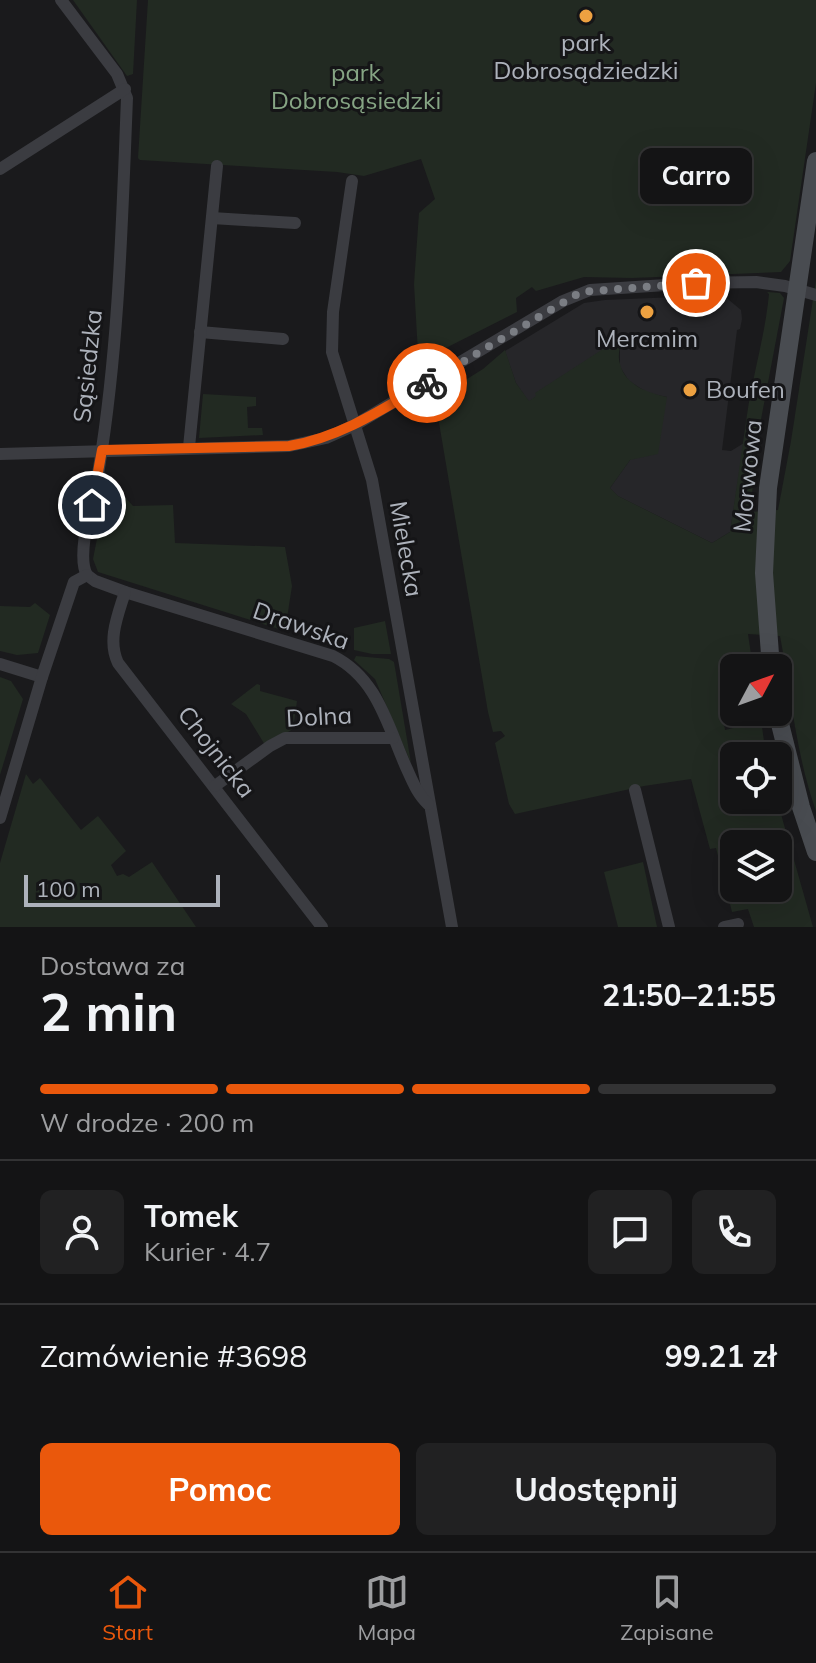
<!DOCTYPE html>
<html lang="pl">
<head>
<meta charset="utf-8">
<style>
  :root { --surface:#141415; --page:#212122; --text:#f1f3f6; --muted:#9d9ea0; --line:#333334; --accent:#ea580c }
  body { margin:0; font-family:Mulish,sans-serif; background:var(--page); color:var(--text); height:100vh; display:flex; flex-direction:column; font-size:30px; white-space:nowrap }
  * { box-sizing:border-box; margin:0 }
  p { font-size:26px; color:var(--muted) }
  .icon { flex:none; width:44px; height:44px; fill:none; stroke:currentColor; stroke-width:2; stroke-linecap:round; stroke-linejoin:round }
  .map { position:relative; height:927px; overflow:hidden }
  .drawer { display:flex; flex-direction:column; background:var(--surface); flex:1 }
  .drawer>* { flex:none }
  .needle { width:52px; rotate:49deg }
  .fabs { position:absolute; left:720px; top:654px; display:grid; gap:16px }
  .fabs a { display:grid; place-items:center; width:72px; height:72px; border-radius:12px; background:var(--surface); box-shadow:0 8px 32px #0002,0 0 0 2px var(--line); font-size:40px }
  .scale { position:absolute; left:24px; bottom:20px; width:196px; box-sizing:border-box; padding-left:8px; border:4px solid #adb2bb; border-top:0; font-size:22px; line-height:28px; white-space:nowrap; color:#adb2bb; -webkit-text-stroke:6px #151517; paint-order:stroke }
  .pin { position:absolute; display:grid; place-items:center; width:68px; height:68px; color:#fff; margin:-34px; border:4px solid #fff; border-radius:50%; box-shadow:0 2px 8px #0007 }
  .courier { position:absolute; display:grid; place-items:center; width:80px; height:80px; margin:-40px; border:6px solid #ea580c; border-radius:50%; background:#fff; color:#222; box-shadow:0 2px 10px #0007 }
  .bubble { position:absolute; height:56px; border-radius:12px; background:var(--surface); box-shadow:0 8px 32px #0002,0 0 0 2px var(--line); font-size:26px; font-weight:700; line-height:56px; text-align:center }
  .summary em { font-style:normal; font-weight:700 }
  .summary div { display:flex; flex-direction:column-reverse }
  .summary { display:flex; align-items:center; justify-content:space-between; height:136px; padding:0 40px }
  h1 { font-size:52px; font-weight:700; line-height:60px }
  .bar { display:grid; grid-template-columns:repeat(4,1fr); gap:12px 8px; align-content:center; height:96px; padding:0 40px }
  .bar i { height:10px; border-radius:6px; background:var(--line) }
  .bar .current { background:var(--accent) }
  .bar p { grid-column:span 4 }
  .line { display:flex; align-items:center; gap:20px; padding:0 40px; border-top:2px solid var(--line) }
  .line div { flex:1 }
  .round { display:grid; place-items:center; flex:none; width:84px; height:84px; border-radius:12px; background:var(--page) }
  .primary-button { display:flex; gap:16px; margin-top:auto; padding:16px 40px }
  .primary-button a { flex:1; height:92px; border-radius:12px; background:var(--accent); color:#fff; font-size:32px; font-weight:700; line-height:92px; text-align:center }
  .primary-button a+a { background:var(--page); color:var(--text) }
  .dock { display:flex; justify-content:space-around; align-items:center; height:112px; border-top:2px solid var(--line); background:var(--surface); font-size:22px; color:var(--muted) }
  .dock a { display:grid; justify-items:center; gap:4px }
  .dock .current { color:var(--accent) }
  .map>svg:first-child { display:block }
  .built { fill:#262629 }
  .green { fill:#222a22; fill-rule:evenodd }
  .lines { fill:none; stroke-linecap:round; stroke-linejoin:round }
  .street { stroke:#3b3c41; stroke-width:12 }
  .secondary { stroke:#494c51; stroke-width:18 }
  .done { stroke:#7a7d83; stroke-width:8; stroke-dasharray:0 14.4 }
  .route { stroke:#ea580c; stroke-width:10 }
  .poi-dot { fill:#eda141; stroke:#151517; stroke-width:3 }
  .labels { text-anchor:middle; stroke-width:6; stroke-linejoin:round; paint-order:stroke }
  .poi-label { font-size:24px; fill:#adb2bb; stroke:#151517 }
  .park-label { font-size:24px; fill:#86a584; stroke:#151517 }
  .street-label { font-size:24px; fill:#adb2bb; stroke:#151517 }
</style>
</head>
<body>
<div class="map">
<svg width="816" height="927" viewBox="0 0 816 927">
  <rect width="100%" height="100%" fill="#1a1a1c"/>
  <polygon class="built" points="723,295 741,310 742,319 740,329 737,330 722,450 731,451 744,443 730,532 712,543 618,496 610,488 630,460 667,397 648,393 629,381 620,367 620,339 536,393 537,396 529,402 516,383 505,351 584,303 605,300"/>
  <g class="green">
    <polygon points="73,0 137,0 133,74 127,76"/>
    <polygon points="148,0 816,0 816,83 790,261 781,272 632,278 584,277 536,291 532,287 516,298 517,312 432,355 419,370 414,284 419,213 435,199 421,159 364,176 337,172 140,160 138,158"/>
    <path d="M 816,280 L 816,811 C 796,755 791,694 780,636 L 748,634 L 753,668 L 734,668 L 734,708 L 722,711 L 725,730 L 758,722 L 757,712 L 760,712 L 766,756 L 734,756 L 734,800 L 777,800 L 813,927 L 754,927 L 748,909 L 732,912 L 716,848 L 710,849 L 691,779 L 644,786 L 515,814 L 509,804 L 495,743 L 505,736 L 501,731 L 493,732 L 488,712 L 435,399 L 483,369 L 505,350 L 516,383 L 529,401 L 536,396 L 535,393 L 620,338 C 621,348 617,354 620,364 C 625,385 648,393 667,397 L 658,454 L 630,460 L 610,488 L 618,496 L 712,543 L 730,532 C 736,493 741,454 747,415 C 753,374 765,336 769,294 L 767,292 L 780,293 L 784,298 L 759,430 L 750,512 L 778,510 L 791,441 ZM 734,844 L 778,844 L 778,888 L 734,888 Z"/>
    <polygon points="203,394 256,397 256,406 247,407 248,428 262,428 263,435 199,438"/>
    <polygon points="125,497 133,506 173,505 175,543 285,547 292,586 285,631 98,572 93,559 104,503"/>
    <polygon points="35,603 50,615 38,653 17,655 0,651 0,606 30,607"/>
    <polygon points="385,621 391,654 372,654 354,650 354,628"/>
    <polygon points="356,656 389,659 394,662 411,763 375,679 354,660"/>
    <polygon points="0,677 11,681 23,699 0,775"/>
    <polygon points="257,684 260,685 260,691 297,701 293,729 265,745 246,714 231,704"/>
    <polygon points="26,774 33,784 40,778 81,830 98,816 126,851 111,865 117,876 123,874 129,877 152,862 196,927 0,927 0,863"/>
    <polygon points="643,862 657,927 618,927 604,872"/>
  </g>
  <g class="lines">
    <g class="street">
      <path d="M 61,0 L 117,74 L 127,98 C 122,221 119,346 99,468 C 95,492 75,555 87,575"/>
      <polyline points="0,169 125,89"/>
      <polyline points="352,181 333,312 332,352 372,480 452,927"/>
      <polyline points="212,218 295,223"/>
      <polyline points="200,332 283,339"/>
      <polyline points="189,447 217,166"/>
      <polyline points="0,454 289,446 326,438 355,425 563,301 590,290 696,283 756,282 785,286 816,295"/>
      <path d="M 87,575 L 95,581 L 125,592 L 333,656 C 377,678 387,724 406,767 C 412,780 417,794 428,804"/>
      <path d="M 125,592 C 118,615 107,640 118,663 L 322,927"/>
      <polyline points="0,664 42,677"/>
      <polyline points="215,786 270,746 285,738 393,738"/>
      <polyline points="635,790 669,927"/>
      <polyline points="0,818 42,677 74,582 87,575"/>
      <polyline points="724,927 738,924"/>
    </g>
    <g class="secondary">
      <polyline points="771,668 764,573 768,488 816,161"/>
      <polyline points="777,712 801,807 816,852"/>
    </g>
  </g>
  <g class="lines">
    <polyline class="done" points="427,383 581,292 696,283"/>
    <path class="route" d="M 92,505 L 102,450 L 289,446 C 341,437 383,409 427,383"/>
  </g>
  <g class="poi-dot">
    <circle cx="586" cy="16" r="8"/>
    <circle cx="647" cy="312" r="8"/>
    <circle cx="690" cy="390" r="8"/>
  </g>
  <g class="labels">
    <g class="poi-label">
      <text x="586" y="51">park<tspan x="586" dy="28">Dobrosądziedzki</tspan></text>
      <text x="647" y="347">Mercmim</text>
      <text x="706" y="398" text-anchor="start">Boufen</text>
    </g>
    <g class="park-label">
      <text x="356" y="81">park<tspan x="356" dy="28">Dobrosąsiedzki</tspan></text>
    </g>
    <g class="street-label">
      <text transform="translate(88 366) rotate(-84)" y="8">Sąsiedzka</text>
      <text transform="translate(748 476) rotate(-84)" y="8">Morwowa</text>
      <text transform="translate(406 549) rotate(80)" y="8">Mielecka</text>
      <text transform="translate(301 626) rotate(19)" y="8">Drawska</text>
      <text transform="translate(319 717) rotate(-3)" y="8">Dolna</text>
      <text transform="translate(216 752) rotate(52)" y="8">Chojnicka</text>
    </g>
  </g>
</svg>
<div class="fabs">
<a><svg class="needle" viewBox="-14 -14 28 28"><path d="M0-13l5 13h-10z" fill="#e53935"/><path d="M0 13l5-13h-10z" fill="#9d9ea0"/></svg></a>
<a><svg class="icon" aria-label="locate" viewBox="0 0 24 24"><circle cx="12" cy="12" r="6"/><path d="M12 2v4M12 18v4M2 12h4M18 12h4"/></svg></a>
<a><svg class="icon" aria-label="layers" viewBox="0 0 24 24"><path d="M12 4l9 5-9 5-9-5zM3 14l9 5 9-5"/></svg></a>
</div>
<div class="scale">100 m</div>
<div class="pin" style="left:696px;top:283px;background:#ea580c"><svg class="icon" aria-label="bag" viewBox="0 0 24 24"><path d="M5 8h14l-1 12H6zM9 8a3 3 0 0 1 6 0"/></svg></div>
<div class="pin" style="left:92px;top:505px;background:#1f2937"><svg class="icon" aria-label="home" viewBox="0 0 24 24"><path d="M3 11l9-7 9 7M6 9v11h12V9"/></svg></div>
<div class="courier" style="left:427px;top:383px"><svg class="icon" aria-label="bike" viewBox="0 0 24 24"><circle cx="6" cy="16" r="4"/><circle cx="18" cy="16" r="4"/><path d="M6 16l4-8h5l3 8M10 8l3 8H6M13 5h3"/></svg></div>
<div class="bubble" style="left:640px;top:148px;width:112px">Carro</div>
</div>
<section class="drawer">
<div class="summary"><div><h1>2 min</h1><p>Dostawa za</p></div><em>21:50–21:55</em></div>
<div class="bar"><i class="current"></i><i class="current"></i><i class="current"></i><i></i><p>W drodze · 200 m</p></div>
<div class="line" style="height:144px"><a class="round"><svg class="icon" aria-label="person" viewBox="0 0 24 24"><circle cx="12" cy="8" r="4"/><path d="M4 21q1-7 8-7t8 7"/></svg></a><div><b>Tomek</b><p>Kurier · 4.7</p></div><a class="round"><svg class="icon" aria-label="chat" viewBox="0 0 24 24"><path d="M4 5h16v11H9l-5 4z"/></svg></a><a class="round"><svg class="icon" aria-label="phone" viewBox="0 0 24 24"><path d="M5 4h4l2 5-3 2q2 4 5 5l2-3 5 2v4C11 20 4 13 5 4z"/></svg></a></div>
<div class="line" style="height:104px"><div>Zamówienie #3698</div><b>99.21 zł</b></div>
<div class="primary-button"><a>Pomoc</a><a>Udostępnij</a></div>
</section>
<nav class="dock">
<a class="current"><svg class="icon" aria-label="home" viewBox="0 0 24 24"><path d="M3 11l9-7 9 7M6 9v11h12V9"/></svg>Start</a>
<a><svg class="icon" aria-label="map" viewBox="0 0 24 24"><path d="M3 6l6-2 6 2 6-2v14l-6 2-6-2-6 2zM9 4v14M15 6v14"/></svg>Mapa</a>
<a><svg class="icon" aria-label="saved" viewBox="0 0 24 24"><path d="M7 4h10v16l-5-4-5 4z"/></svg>Zapisane</a>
</nav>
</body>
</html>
